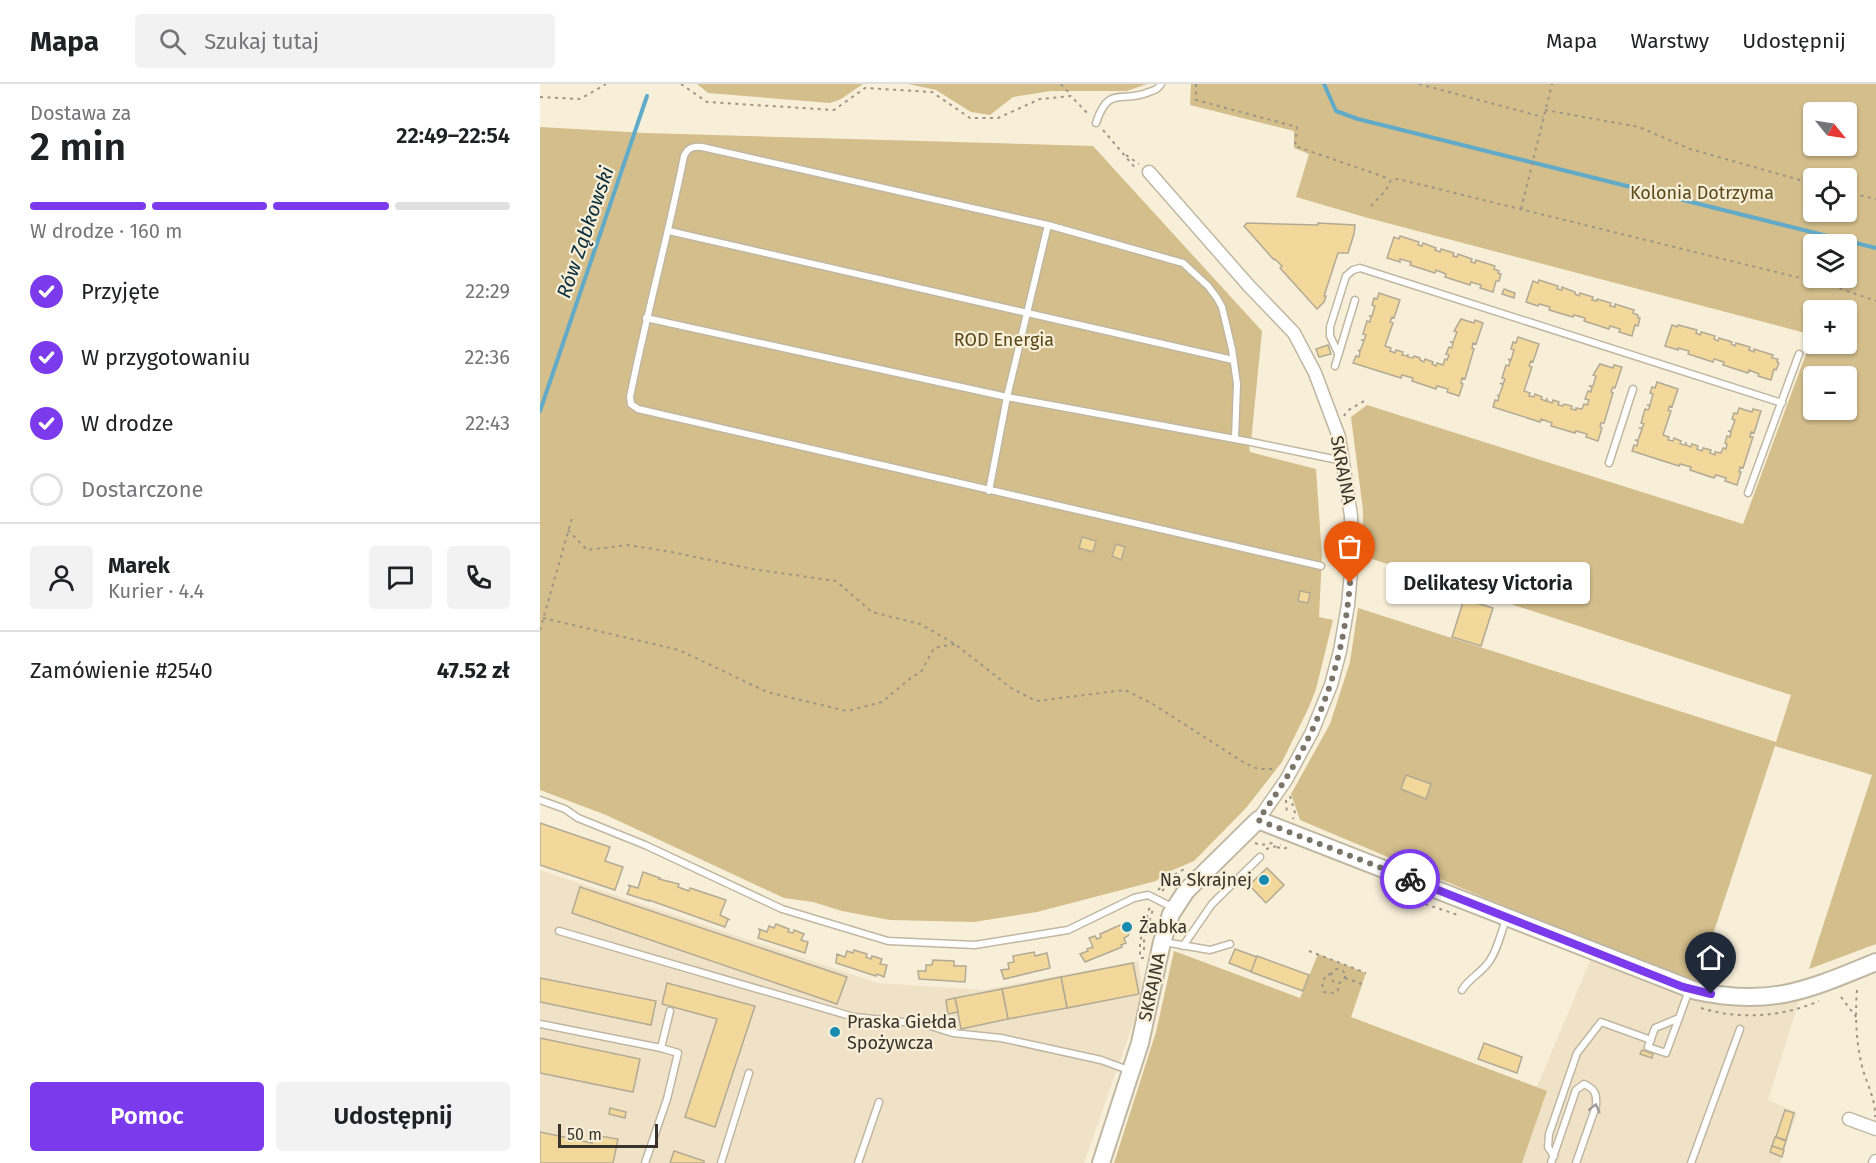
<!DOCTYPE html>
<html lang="pl">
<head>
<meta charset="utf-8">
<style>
  :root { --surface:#fff; --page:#f2f2f2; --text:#202124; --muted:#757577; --line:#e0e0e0; --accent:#7c3aed }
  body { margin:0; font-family:"Fira Sans",sans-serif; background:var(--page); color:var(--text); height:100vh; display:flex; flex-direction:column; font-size:22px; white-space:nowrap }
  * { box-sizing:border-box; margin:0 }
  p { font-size:20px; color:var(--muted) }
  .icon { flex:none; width:33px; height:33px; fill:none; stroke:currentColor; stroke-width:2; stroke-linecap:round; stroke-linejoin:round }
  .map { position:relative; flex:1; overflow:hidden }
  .panel { display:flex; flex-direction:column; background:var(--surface); width:540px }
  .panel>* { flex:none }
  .needle { width:39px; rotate:120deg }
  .fabs { position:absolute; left:1263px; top:18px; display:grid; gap:12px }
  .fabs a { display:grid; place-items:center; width:54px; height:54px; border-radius:6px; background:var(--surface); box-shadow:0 2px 4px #0004; font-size:30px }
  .scale { position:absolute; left:18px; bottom:15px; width:100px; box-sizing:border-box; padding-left:6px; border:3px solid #38342c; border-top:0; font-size:16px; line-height:21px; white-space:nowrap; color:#38342c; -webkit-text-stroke:4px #f8efd9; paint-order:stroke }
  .pin { position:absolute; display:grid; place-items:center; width:51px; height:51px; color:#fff; margin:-62px -26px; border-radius:50% 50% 50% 0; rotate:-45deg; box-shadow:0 0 6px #0007 }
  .pin .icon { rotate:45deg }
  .courier { position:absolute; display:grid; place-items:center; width:60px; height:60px; margin:-30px; border:4px solid #7c3aed; border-radius:50%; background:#fff; color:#222; box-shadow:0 2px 8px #0007 }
  .bubble { position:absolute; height:42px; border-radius:6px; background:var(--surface); box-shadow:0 2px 4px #0004; font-size:20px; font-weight:600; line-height:42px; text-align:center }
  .headline em { font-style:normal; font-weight:600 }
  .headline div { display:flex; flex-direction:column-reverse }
  .headline { display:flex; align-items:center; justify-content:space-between; height:102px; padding:0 30px }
  h1 { font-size:39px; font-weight:600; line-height:45px }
  .bar { display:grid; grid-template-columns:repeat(4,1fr); gap:9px 6px; align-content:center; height:72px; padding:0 30px }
  .bar i { height:8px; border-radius:4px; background:var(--line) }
  .bar .on { background:var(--accent) }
  .bar p { grid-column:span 4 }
  .line { display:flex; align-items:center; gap:15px; padding:0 30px; border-top:2px solid var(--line) }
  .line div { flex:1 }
  .round { display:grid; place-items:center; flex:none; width:63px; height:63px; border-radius:6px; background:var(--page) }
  ol { padding:0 30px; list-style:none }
  li { display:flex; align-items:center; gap:18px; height:66px }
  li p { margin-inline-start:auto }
  li .icon { padding:6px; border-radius:50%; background:var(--accent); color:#fff; stroke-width:4 }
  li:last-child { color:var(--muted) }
  li i { width:33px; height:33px; border:3px solid var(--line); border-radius:50% }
  .cta { display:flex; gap:12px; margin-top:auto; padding:12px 30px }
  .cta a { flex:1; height:69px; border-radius:6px; background:var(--accent); color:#fff; font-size:24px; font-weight:600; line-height:69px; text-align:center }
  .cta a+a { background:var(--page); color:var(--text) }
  header { display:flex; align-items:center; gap:36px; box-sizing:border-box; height:84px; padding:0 30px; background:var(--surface); border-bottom:2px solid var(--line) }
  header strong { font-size:28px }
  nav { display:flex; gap:33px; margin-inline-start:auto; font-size:21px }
  .search { width:420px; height:54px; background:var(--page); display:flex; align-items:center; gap:15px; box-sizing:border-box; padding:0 21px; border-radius:6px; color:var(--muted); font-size:22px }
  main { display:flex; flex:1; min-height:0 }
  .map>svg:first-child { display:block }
  .built { fill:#efe2c7 }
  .green { fill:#d3be8c; fill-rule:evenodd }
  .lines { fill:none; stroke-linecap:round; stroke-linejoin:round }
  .stream { stroke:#61abc8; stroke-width:4 }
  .building { fill:#f2d89a; stroke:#b3aa96; stroke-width:1.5 }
  .lane-casing { stroke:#bfb7a2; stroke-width:9 }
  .street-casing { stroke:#bfb7a2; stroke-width:15 }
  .secondary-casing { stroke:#bfb7a2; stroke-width:20 }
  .path { stroke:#9d9687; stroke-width:2; stroke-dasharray:3 4.5; stroke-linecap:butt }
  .lane { stroke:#fff; stroke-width:6 }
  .street { stroke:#fff; stroke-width:12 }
  .secondary { stroke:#fff; stroke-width:16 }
  .oneway { stroke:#9c9a96 }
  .done { stroke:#7b7569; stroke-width:6; stroke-dasharray:0 10.8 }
  .route { stroke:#7c3aed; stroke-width:8 }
  .poi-dot { fill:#188cb0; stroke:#f8efd9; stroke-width:2 }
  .labels { text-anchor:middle; stroke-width:4.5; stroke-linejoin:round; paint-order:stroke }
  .park-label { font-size:18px; fill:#5b4919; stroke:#f8efd9 }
  .street-label { font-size:18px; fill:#38342c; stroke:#f8efd9 }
  .poi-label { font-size:18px; fill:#38342c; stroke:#f8efd9; text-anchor:start }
  .water-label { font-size:20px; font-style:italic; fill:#0a2e3b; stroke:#f8efd9 }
</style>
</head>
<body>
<header>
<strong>Mapa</strong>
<div class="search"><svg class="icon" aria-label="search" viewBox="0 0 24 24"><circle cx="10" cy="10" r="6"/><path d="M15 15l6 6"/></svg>Szukaj tutaj</div>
<nav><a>Mapa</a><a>Warstwy</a><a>Udostępnij</a></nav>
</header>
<main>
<section class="panel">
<div class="headline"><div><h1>2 min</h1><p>Dostawa za</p></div><em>22:49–22:54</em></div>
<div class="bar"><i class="on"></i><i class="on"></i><i class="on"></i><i></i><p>W drodze · 160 m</p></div>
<ol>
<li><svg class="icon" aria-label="check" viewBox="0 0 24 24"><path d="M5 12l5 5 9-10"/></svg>Przyjęte<p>22:29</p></li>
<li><svg class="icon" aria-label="check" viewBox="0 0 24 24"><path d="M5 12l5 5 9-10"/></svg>W przygotowaniu<p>22:36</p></li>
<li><svg class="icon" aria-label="check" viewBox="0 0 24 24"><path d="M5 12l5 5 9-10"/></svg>W drodze<p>22:43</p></li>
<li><i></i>Dostarczone</li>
</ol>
<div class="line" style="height:108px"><a class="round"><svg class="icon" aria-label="person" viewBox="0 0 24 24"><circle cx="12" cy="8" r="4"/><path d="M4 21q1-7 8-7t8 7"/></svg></a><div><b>Marek</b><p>Kurier · 4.4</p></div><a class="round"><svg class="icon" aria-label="chat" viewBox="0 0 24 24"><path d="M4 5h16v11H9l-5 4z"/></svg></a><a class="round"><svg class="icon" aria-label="phone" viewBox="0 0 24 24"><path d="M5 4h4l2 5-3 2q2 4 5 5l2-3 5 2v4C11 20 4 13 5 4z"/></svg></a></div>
<div class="line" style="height:78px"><div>Zamówienie #2540</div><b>47.52 zł</b></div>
<div class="cta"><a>Pomoc</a><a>Udostępnij</a></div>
</section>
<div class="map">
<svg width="1336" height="1079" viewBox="0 0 1336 1079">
  <rect width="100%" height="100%" fill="#f8efd9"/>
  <g class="built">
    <polygon points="0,786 338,899 443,906 598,877 602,900 597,929 544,1079 0,1079"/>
    <polygon points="1053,870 1150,907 1261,910 1228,1016 1257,1028 1240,1079 982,1079 1007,1008 997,1003"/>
  </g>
  <g class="green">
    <polygon points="157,0 323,0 301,15 290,19 168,9"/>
    <polygon points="368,0 607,0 587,7 511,7 473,13 450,31 431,28 396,6"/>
    <path d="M 651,0 L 1336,0 L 1336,860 L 1269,885 L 1332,691 L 1235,662 L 1157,899 L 1042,855 L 760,736 L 751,710 L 790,640 L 810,578 L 818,524 L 1236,658 L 1251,611 L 823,472 L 823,426 L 811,333 L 827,321 L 1203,440 L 1273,251 L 828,134 L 756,113 L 769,70 L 754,64 L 754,47 L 650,21 ZM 1274,28 L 1306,28 L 1306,62 L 1274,62 ZM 1274,94 L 1306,94 L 1306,128 L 1274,128 ZM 1274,160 L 1306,160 L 1306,194 L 1274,194 ZM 1274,226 L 1306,226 L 1306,260 L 1274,260 ZM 1274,292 L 1306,292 L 1306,326 L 1274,326 Z"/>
    <polygon points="0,43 105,49 553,62 722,247 711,358 709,362 710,368 776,385 782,473 779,533 793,536 776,605 769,623 742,678 706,724 654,777 626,789 616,797 497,828 434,838 350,836 302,827 273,818 244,814 66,731 0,706"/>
    <polygon points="634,867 760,914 778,870 826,889 811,933 1007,1007 982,1079 574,1079 616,948"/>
  </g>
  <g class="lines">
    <g class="stream">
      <polyline points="784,0 796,27 818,35 1336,164"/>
      <polyline points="0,327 107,12"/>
    </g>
  </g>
  <g class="building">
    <polygon points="707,139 778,141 778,139 815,141 814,150 808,169 798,169 784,212 786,212 784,218 777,225 740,184 742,182 735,175 734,176 704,142"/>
    <polygon points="860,152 879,158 878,161 882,162 883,159 896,164 895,166 900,168 901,165 914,169 913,172 917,173 918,170 932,175 931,178 935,179 936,176 955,182 954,185 959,187 958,189 961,190 959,197 956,197 953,208 940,204 941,201 931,198 930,201 905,193 906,190 896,186 895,189 870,181 871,178 860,175 860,178 847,174 854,153 859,155"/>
    <polygon points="999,196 1018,202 1017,205 1022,206 1022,203 1035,208 1035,210 1039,212 1040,209 1053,213 1052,216 1057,217 1057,215 1071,219 1070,222 1075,223 1075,220 1094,226 1093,229 1098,231 1098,234 1100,234 1098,242 1095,241 1092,252 1079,248 1080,245 1070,242 1069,245 1044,237 1045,234 1034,231 1033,233 1009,226 1010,223 999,220 998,222 986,218 993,197 998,199"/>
    <polygon points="964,205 975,209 974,214 962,210"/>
    <polygon points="839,209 860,216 854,234 852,233 850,238 853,239 845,262 851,264 850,267 855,269 856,266 863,268 862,271 867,272 868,270 868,273 873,274 874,272 880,274 880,276 884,278 885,275 893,278 892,280 896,282 897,279 903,281 905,275 907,276 909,271 906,270 909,263 912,264 913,259 910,258 913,258 917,248 914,247 921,235 934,239 935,236 943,239 936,260 933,259 932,264 934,265 925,295 922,294 921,299 923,300 919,312 907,308 908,305 897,302 896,305 872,297 873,294 862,291 861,294 813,279 816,272 819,273 820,268 818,266 820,267 824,257 821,256 824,256 826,251 823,250 827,237 830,238 831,233 829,232 832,232 835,222 832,221 834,214 837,215"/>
    <polygon points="1132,241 1137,243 1138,241 1157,246 1156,249 1160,251 1161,248 1175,252 1174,255 1178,257 1179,254 1192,258 1191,260 1195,262 1196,259 1210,263 1209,266 1214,268 1214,265 1233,271 1232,274 1238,275 1237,278 1239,279 1236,286 1234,285 1231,296 1218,292 1219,290 1209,286 1208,289 1183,281 1184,278 1174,275 1173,278 1148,270 1149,267 1138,264 1138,266 1125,262"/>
    <polygon points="978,253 999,260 993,278 991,277 989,282 992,283 984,307 990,309 989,312 994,313 995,310 1002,313 1001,315 1006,317 1007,314 1007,317 1012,319 1013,316 1019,318 1018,321 1023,322 1024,320 1032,322 1031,325 1036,326 1036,324 1042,325 1044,320 1047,321 1049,316 1045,315 1048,307 1051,308 1052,303 1049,302 1053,302 1056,292 1053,291 1060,280 1073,284 1074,281 1082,283 1075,304 1073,303 1071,308 1073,309 1064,339 1061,339 1060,343 1062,344 1058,357 1046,353 1047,350 1036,347 1035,349 1011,342 1012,339 1001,335 1000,338 953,323 955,316 958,317 959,312 957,311 959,312 963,301 960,299 963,300 965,295 962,294 966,281 969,282 970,277 968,275 971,276 974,266 971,265 973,258 976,259"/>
    <polygon points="788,261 791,270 779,273 776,265"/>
    <polygon points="1117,298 1138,305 1132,323 1130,322 1128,326 1131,327 1123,351 1129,353 1128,356 1133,357 1134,354 1141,357 1140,360 1145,361 1146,358 1146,361 1151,363 1152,360 1158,362 1157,365 1162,367 1163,364 1171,366 1170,369 1175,371 1175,368 1181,369 1183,364 1186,365 1187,360 1185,359 1187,352 1190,353 1191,348 1188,347 1191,347 1195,336 1192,335 1194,329 1197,330 1199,324 1212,328 1213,325 1221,327 1214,349 1211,348 1210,353 1213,353 1203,384 1200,383 1199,388 1201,388 1197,401 1185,397 1186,394 1176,391 1174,394 1150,386 1151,383 1140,380 1139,382 1092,367 1094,361 1097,362 1098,357 1095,356 1098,356 1102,345 1099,344 1102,344 1104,340 1101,339 1105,325 1108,326 1110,322 1107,321 1110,321 1113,310 1110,309 1112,303 1115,304"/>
    <polygon points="542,453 556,457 553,468 539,464"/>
    <polygon points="576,460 585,463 581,476 572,472"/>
    <polygon points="858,488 881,495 876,511 853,504"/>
    <polygon points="760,507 770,509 768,519 758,517"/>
    <polygon points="924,515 953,524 941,562 912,553"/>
    <polygon points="866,691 891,700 886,715 861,705"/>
    <polygon points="0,739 70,763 65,777 83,783 75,806 0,781"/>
    <polygon points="727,784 744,801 726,819 709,801"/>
    <polygon points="103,788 120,794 119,795 139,800 138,803 149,807 150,804 186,816 180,831 190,836 188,835 185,843 109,816 109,817 87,810 90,803 88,801 98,804"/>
    <polygon points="40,803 307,893 297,920 32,829"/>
    <polygon points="587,838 590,846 588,852 584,854 586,859 581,861 582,863 545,878 540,870 548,867 547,865 553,863 549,854 555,852 557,855 561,853 560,850"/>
    <polygon points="236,840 249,845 248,848 253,849 254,846 264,850 261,856 268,858 265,869 218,854 220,847 219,845 227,848 229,842 234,844"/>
    <polygon points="695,865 717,873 712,888 689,879"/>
    <polygon points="314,866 327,870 326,873 331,875 332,872 342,875 340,880 347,881 344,893 337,890 336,892 296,879 297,870 305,873 307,867 313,869"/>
    <polygon points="494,868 495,872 507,869 510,884 464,895 461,886 469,885 468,879 474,878 473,872"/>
    <polygon points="717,872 769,891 763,907 711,888"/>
    <polygon points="393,876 414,877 414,882 426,882 425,898 379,895 378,887 386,887 386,881 392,881"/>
    <polygon points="593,879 599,910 527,924 521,893"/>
    <polygon points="521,893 527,924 468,935 462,905"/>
    <polygon points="0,894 116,917 111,941 0,918"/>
    <polygon points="127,899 215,922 175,1043 145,1033 177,935 122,920"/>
    <polygon points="462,905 468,935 421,945 415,914"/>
    <polygon points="415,914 418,928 408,930 406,916"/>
    <polygon points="0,954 100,975 93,1008 0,989"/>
    <polygon points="944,959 982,973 977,989 938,975"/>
    <polygon points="1102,966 1113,970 1112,974 1100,970"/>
    <polygon points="70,1024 86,1028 85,1034 69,1030"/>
    <polygon points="1245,1026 1254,1029 1246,1056 1236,1053"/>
    <polygon points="0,1048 52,1059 54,1051 78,1055 73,1079 0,1079"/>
    <polygon points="1235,1053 1246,1057 1243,1066 1232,1062"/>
    <polygon points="1232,1062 1244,1066 1242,1073 1230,1068"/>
    <polygon points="134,1067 164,1077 164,1079 130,1079"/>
  </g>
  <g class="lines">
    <defs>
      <g id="lane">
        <path d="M 556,39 C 569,0 581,20 609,8 C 615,6 618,5 621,0"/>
        <polyline points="129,147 693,276"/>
        <polyline points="106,234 467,313 711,358 803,377"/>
        <polyline points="798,269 790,252 790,243 806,192 813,186 820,184 1242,319"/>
        <polyline points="795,282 815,216"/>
        <path d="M 695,355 L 697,300 L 692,265 L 682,223 L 677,214 L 668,202 L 643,179 L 508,141 L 162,63 C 152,62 148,64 144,72 C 128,153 106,232 90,313 L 91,320 L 98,325 L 781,482"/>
        <polyline points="1069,379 1093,305"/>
        <polyline points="449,407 467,313 508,141"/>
        <polyline points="1208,409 1259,270"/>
        <polyline points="0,716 25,725 38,734 105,761 242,825 348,857 435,861 528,846 594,814 608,811 634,824"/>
        <polyline points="19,847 314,933 384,940 413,949 461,954 561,976 591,987"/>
        <polyline points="624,858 670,866 690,860"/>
        <polyline points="643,862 672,820 720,773"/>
        <path d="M 922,906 C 929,894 940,890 948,879 C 957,868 961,849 966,835"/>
        <polyline points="1139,934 1126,969 1108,963 1115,944 1139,934 1149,906"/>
        <polyline points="0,940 121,964 130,927"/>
        <polyline points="1014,1072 1008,1063 1009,1050 1037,969 1061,938 1111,956"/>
        <polyline points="105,1079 127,1015 138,969 121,964"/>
        <polyline points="181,1079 209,989"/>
        <polyline points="318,1079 339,1018"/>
        <path d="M 1011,1079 L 1036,1006 L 1044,1000 C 1055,1005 1057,1010 1056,1022 L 1036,1079"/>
        <polyline points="1151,1079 1200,945"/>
      </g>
      <g id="street">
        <polyline points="609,88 709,202 754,249 775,289 799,353 803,378 811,432 812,477 808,521 800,567 791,601 772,648 746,696 718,736"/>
        <polyline points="1309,1035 1336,1045"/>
        <polyline points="1335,1079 1336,1077"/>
      </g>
      <path id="secondary" d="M 561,1079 L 600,959 L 622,858 L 631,830 L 646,807 L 718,736 L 1156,907 C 1231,923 1268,906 1336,878"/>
    </defs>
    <use href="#lane" class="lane-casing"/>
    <use href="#street" class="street-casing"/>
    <use href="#secondary" class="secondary-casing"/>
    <g class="path">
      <polyline points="141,0 167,18 294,26 325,4 392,8 430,34 458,34 500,15 531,12 549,31"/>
      <polyline points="521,0 531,11"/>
      <polyline points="656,0 656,16 757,43 755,62 850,95"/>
      <polyline points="879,0 1003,33"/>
      <polyline points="0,13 40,15 66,0"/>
      <polyline points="1005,26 1099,43 1150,65 1274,100"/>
      <polyline points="563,46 596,85"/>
      <polyline points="586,71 599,80"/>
      <polyline points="1306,108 1336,115"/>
      <polyline points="831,122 846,106 851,96 858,95 1293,202 1336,217"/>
      <polyline points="981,125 1012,0"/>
      <polyline points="804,332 807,327 824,317"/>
      <polyline points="28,446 47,466 88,461 132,468 212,485 296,497 332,528 380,540 415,560 471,604 496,617 585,606 613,620 703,678 718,685 736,685"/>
      <polyline points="3,534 139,566 227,608 307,627 342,618 372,593 381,588 394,564 415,560"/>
      <polyline points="0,546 32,434"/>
      <polyline points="750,712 755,729 753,735"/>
      <polyline points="746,716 747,731"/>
      <polyline points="715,759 720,761 733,759"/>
      <polyline points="737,763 743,765 748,763"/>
      <polyline points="726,765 741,761"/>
      <polyline points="618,806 634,791 646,784"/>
      <polyline points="622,807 634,797"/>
      <polyline points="865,810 882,819 918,831"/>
      <polyline points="604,866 604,855 613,825"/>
      <polyline points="769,867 826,889"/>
      <polyline points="604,874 600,874 600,858 610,822"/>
      <circle cx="798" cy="892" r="7"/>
      <polyline points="791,890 786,891 782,900 784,908 795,909 798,906 799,899"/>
      <polyline points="805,894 822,900"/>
      <path d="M 1317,906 C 1315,931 1316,958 1322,982 C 1326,999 1336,1015 1335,1033"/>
      <polyline points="1301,913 1316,933"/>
      <path d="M 1161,924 C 1199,936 1242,933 1279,917"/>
    </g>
    <use href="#lane" class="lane"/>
    <use href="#street" class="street"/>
    <use href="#secondary" class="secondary"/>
  </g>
  <defs><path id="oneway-chevron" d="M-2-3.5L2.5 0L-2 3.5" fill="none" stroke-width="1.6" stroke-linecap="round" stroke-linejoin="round" transform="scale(1.5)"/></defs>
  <use class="oneway" href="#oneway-chevron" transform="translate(1055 1024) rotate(-76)"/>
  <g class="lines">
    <path class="done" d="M 810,499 C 802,593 773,660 718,736 L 870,795"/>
    <polyline class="route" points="870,795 1143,903 1171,910"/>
  </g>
  <g class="poi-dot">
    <circle cx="724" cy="796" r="6"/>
    <circle cx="587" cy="843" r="6"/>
    <circle cx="295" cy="948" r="6"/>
  </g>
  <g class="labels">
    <g class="park-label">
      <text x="1162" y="115">Kolonia Dotrzyma</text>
      <text x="464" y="262">ROD Energia</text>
    </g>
    <g class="street-label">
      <text transform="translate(803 386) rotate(79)" y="6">SKRAJNA</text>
      <text transform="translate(612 903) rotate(-78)" y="6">SKRAJNA</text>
    </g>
    <g class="poi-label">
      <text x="712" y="802" text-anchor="end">Na Skrajnej</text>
      <text x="599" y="849">Żabka</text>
      <text x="307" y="944">Praska Giełda<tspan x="307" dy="21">Spożywcza</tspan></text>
    </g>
    <g class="water-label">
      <text transform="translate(45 148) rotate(-71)" y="7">Rów Ząbkowski</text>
    </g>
  </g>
</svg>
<div class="fabs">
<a><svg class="needle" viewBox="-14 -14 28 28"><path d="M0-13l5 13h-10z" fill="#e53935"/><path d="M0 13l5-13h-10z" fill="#757577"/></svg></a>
<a><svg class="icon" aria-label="locate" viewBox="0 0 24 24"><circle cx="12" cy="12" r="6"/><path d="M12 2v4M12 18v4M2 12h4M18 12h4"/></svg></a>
<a><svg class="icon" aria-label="layers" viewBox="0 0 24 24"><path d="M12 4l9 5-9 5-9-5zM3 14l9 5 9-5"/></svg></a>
<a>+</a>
<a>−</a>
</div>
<div class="scale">50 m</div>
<div class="pin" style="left:810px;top:499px;background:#ea580c"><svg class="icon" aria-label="bag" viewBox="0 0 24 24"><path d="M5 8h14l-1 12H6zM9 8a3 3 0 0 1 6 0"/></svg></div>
<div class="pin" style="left:1171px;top:910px;background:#1f2937"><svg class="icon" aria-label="home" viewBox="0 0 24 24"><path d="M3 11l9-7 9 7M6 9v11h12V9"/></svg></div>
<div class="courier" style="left:870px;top:795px"><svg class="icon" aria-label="bike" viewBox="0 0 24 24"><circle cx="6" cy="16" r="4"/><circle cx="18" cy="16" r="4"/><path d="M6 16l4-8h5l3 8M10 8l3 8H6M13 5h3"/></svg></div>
<div class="bubble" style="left:846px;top:478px;width:204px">Delikatesy Victoria</div>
</div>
</main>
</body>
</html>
